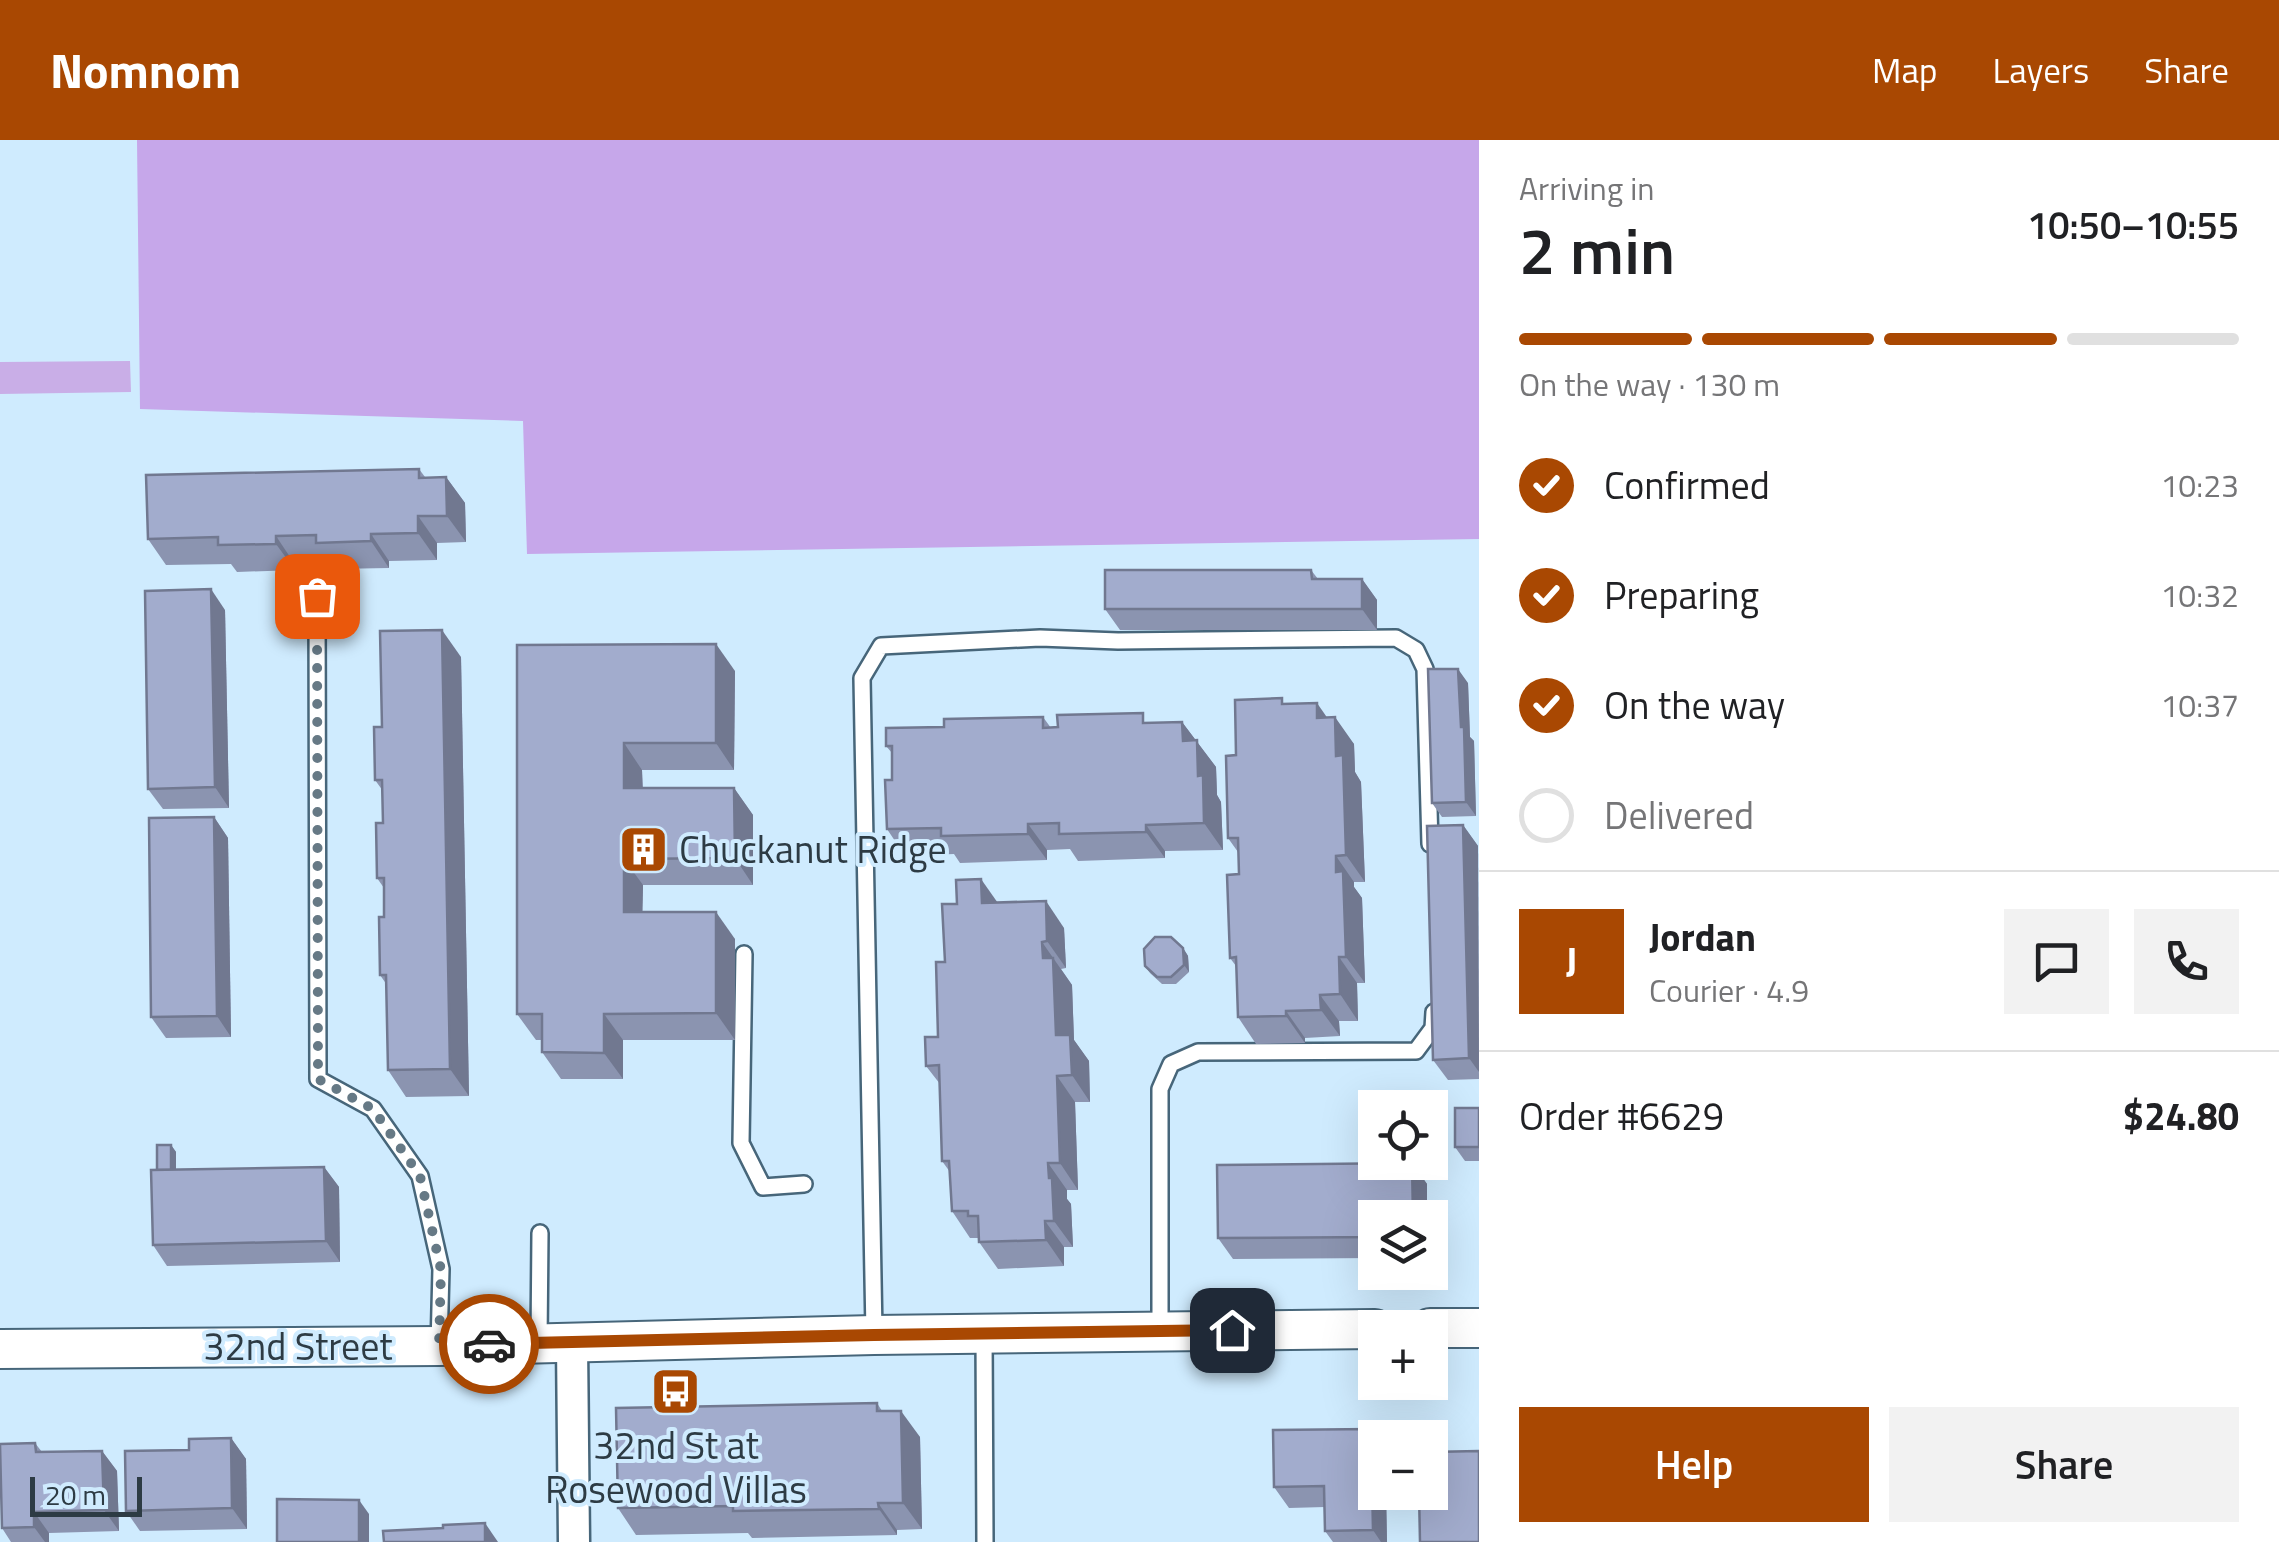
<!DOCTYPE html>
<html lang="en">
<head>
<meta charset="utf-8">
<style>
  :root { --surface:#fff; --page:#f2f2f2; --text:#202124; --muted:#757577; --line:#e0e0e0; --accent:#a94802 }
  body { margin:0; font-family:"Titillium Web",sans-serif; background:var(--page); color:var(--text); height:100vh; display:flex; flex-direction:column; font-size:38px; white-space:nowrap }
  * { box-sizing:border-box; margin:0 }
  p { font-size:32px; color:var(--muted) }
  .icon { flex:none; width:55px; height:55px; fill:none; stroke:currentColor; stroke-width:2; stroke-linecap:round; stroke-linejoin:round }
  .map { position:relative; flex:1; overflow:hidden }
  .panel { display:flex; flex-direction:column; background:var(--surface); width:800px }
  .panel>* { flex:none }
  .buttons { position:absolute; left:1358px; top:950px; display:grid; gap:20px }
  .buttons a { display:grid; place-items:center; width:90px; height:90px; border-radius:0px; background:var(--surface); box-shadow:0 10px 40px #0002; font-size:50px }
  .scale { position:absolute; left:30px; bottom:25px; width:112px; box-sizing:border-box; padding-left:10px; border:5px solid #2d3b44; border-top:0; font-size:28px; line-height:35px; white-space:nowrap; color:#2d3b44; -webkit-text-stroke:8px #cfebfe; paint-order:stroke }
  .pin { position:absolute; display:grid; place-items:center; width:85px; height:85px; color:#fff; margin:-42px; border-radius:20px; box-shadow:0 5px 15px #0006 }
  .courier { position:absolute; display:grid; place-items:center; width:100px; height:100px; margin:-50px; border:8px solid #a94802; border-radius:50%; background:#fff; color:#222; box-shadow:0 2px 12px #0007 }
  .overview em { font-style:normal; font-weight:600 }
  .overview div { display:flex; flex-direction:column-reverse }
  .overview { display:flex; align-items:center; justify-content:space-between; height:170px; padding:0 40px }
  h1 { font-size:65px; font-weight:600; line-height:75px }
  .bar { display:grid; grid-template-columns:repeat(4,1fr); gap:15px 10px; align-content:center; height:120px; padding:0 40px }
  .bar i { height:12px; border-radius:8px; background:var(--line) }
  .bar .active { background:var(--accent) }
  .bar p { grid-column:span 4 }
  .line { display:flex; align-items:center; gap:25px; padding:0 40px; border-top:2px solid var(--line) }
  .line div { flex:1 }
  .round { display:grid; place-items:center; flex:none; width:105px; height:105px; border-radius:0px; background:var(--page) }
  ol { padding:0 40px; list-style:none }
  li { display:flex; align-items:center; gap:30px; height:110px }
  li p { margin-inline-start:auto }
  li .icon { padding:10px; border-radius:50%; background:var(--accent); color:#fff; stroke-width:4 }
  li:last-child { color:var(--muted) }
  li i { width:55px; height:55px; border:5px solid var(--line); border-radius:50% }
  .cta { display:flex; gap:20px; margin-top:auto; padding:20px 40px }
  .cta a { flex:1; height:115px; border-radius:0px; background:var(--accent); color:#fff; font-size:40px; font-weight:600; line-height:115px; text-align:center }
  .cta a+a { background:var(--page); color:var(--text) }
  header { display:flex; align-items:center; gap:60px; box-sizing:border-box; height:140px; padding:0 50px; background:var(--accent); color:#fff }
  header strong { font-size:48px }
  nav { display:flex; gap:55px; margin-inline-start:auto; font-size:35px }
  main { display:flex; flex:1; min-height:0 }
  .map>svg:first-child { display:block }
  .green { fill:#c9aee7 }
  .forest { fill:#c6a7ea }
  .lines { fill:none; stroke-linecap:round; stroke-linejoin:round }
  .service-casing { stroke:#47667a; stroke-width:20 }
  .minor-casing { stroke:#47667a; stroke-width:35 }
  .tertiary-casing { stroke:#47667a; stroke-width:42 }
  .service { stroke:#fff; stroke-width:15 }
  .minor { stroke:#fff; stroke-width:30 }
  .tertiary { stroke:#fff; stroke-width:38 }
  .wall { fill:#8b94b0 }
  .shaded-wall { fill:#717890 }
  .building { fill:#a2accd; stroke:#717890; stroke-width:2.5 }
  .done { stroke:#667985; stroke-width:10; stroke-dasharray:0 18 }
  .route { stroke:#a94802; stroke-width:12 }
  .labels { text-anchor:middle; stroke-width:8; stroke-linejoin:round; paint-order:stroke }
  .poi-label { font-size:38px; fill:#2d3b44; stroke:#cfebfe; text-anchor:start }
  .street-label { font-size:38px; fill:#2d3b44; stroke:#cfebfe }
</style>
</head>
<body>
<header>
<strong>Nomnom</strong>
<nav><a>Map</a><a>Layers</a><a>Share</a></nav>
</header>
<main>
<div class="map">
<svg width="1479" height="1402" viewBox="0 0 1479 1402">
  <rect width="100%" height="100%" fill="#cfebfe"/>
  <polygon class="green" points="130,221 131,252 0,254 0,222"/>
  <polygon class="forest" points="137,0 1479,0 1479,399 527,414 523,281 140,269"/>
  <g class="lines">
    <defs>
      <g id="service">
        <polyline points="317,456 318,939 373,969 420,1036 441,1129 439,1206"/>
        <polyline points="744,814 741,1003 763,1047 804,1044"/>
        <polyline points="1160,1191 1160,949 1171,924 1198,912 1416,911 1433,888 1434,872"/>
        <polyline points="874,1193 862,538 881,506 1040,498 1118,501 1396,498 1416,510 1425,529 1430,704"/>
        <polyline points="984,1193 985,1402"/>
        <polyline points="539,1203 540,1093"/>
      </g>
      <polyline id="minor" points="572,1204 574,1402"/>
      <g id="tertiary">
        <polyline points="1430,1188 1479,1188"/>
        <polyline points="0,1209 439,1206 874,1195 1375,1189"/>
      </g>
    </defs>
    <use href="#service" class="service-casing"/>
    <use href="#minor" class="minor-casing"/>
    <use href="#tertiary" class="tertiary-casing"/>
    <use href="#service" class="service"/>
    <use href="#minor" class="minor"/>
    <use href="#tertiary" class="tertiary"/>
  </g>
  <g class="wall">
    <polygon points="419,329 425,337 446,337 465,363 466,402 437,403 437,420 389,421 389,428 334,429 329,422 294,423 295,430 237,432 231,424 166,425 148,399"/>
    <polygon points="1311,430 1318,439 1362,439 1377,460 1377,490 1120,490 1105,469"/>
    <polygon points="225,470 229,668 163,669 148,649"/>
    <polygon points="517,505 735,531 734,630 642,630 643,648 734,648 753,675 753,745 643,745 642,772 735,799 735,900 623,900 623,939 561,939 542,912 542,900 536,900 517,874"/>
    <polygon points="461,517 469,956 406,957 388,930 387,845 380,835 384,777 384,748 377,738 383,683 383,651 375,640 382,587"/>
    <polygon points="1468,543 1470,597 1474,601 1476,676 1442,677 1432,663"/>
    <polygon points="1285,564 1327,578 1354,604 1355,632 1361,642 1365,742 1354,742 1354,747 1362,758 1365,843 1357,843 1358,881 1339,881 1340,896 1305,898 1305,903 1256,904 1238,877 1236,826 1230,818 1239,734 1238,712 1228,698 1236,615"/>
    <polygon points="1043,577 1051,588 1182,582 1216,627 1217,655 1221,662 1223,710 1165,711 1165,718 1078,721 1070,709 1047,710 1047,720 960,723 954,714 905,716 887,689 892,640 892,613 886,606 944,587"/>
    <polygon points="214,677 228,698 231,897 166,898 151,877"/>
    <polygon points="1463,685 1478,706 1479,939 1448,940 1433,920"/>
    <polygon points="998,762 1064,788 1066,828 1061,829 1072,845 1074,900 1089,921 1090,962 1075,962 1078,1050 1067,1050 1067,1059 1071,1064 1073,1107 1064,1107 1064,1126 998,1129 979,1102 979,1098 970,1098 952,1071 950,1032 942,1021 940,944 926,926 938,897 945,822"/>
    <polygon points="1183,808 1188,816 1189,832 1176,844 1162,844 1150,833 1145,826"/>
    <polygon points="1479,968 1479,1021 1465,1021 1455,1007"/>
    <polygon points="171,1005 176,1012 176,1030 324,1027 339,1047 340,1122 167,1126 153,1105 157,1030"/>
    <polygon points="1412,1023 1427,1044 1375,1078 1375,1118 1233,1119 1218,1098"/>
    <polygon points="877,1263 882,1271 920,1297 922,1389 897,1390 897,1395 752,1398 748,1393 636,1395 618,1368"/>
    <polygon points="1273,1290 1375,1352 1386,1352 1387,1402 1333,1402 1325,1391 1325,1367 1289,1368 1274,1347"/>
    <polygon points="231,1298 246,1319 247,1389 140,1391 126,1371 189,1310"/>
    <polygon points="35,1303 42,1312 102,1311 117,1331 119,1391 49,1393 49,1402 11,1402 2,1388"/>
  </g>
  <g class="shaded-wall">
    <polygon points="446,337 465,363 466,402 447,376"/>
    <polygon points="418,376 437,403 437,420 418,393"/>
    <polygon points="371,394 389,421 389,428 371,401"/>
    <polygon points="276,396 294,423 295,430 276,404"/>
    <polygon points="1362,439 1377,460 1377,490 1362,469"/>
    <polygon points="211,449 225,470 229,668 215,647"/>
    <polygon points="442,490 461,517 469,956 450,929"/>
    <polygon points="716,504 735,531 734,630 716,603"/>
    <polygon points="1458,529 1468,543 1470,597 1474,601 1476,676 1466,662"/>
    <polygon points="1317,563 1335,589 1317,578"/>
    <polygon points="1335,577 1354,604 1355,632 1361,642 1365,742 1346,715 1336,616"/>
    <polygon points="1182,582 1216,627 1217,655 1221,662 1223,710 1204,683 1198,636 1183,601"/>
    <polygon points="624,603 642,630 643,675 624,648"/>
    <polygon points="734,648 753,675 753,745 735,718"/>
    <polygon points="214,677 228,698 231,897 217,876"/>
    <polygon points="1028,684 1047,710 1047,720 1028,694"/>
    <polygon points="1146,685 1165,711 1165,718 1146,692"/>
    <polygon points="1463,685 1478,706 1479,932 1469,918"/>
    <polygon points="1336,716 1354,742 1354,747 1362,758 1365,843 1346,817 1336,732"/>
    <polygon points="624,719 643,745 642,799 624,772"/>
    <polygon points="981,739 1000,766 982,763"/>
    <polygon points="1046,761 1064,788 1066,828 1047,801"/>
    <polygon points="716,772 735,799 735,900 716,873"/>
    <polygon points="1042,802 1072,845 1074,900 1089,921 1090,962 1072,935 1056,895 1043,818"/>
    <polygon points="1183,808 1188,816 1189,832 1184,825"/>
    <polygon points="1339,817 1357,843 1358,881 1340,854"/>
    <polygon points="1320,855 1339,881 1340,896 1321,870"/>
    <polygon points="1286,871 1305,898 1305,903 1286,876"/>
    <polygon points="604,874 623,900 623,939 604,913"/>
    <polygon points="1057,936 1075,962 1078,1050 1060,1023"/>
    <polygon points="171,1005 176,1012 176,1039 171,1031"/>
    <polygon points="1048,1023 1067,1050 1067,1059 1071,1064 1073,1107 1054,1081"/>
    <polygon points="1412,1023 1427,1044 1427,1078 1413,1078"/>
    <polygon points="324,1027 339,1047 340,1122 326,1101"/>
    <polygon points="1045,1081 1064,1107 1064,1126 1046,1100"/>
    <polygon points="901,1271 920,1297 922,1389 903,1363"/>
    <polygon points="1371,1289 1377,1298 1375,1298 1375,1352 1386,1352 1387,1402 1381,1402 1373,1390"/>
    <polygon points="231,1298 246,1319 247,1389 232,1368"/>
    <polygon points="102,1311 117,1331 119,1391 104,1370"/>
    <polygon points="359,1360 369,1374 369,1402 359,1402"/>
    <polygon points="878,1363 897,1390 897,1395 879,1369"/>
    <polygon points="34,1372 49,1393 49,1402 45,1402 34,1387"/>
    <polygon points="485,1383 498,1402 485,1402"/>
  </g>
  <g class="building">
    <polygon points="419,329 419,338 446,337 447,376 418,376 418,393 371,394 371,401 316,403 316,395 276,396 276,404 218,405 218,397 148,399 146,335"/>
    <polygon points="1105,430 1311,430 1312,439 1362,439 1362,469 1105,469"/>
    <polygon points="211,449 215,647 148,649 145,451"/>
    <polygon points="442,490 450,929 388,930 386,835 380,835 379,777 384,777 384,738 377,738 376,683 383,683 382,640 375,640 374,587 382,587 380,491"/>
    <polygon points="716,504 716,603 624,603 624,648 734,648 735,718 624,719 624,772 716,772 716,873 604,874 604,913 542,912 542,874 517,874 517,505"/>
    <polygon points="1428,529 1458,529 1461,587 1464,587 1466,662 1432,663"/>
    <polygon points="1282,558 1282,564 1317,563 1317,578 1335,577 1336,616 1343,615 1346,715 1336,716 1336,732 1343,731 1346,817 1339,817 1340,854 1320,855 1321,870 1286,871 1286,876 1238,877 1236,817 1230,818 1227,735 1239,734 1238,698 1228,698 1226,616 1236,615 1235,560"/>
    <polygon points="1143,573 1143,583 1182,582 1183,601 1197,600 1198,636 1203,635 1204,683 1146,685 1146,692 1059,694 1059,683 1028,684 1028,694 941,696 941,688 887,689 885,640 892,640 892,606 886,606 886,588 944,587 944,579 1043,577 1043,588 1058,587 1057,575"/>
    <polygon points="214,677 217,876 151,877 149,678"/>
    <polygon points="1463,685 1469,918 1433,920 1427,686"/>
    <polygon points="981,739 982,763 1046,761 1047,801 1042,802 1043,818 1053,818 1056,895 1070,895 1072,935 1057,936 1060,1023 1048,1023 1049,1038 1052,1038 1054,1081 1045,1081 1046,1100 979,1102 978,1076 968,1076 968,1071 952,1071 949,1021 942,1021 939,925 926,926 925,897 938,897 936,822 945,822 942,764 957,764 956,740"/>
    <polygon points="1155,797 1171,797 1183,808 1184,825 1171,837 1157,837 1145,826 1144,809"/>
    <rect x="1455" y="968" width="24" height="39"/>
    <rect x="157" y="1005" width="14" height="25"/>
    <polygon points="1412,1023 1413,1078 1375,1078 1375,1097 1218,1098 1217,1025"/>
    <polygon points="324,1027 326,1101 153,1105 151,1030"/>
    <polygon points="877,1263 877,1271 901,1271 903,1363 878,1363 879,1369 733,1371 733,1366 618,1368 616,1268"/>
    <polygon points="1371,1289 1373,1390 1325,1391 1324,1346 1274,1347 1273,1290"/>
    <polygon points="231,1298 232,1368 126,1371 125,1311 189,1310 189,1299"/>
    <polygon points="35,1303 36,1312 102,1311 104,1370 34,1372 34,1387 2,1388 0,1304"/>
    <polygon points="1479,1311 1479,1402 1420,1402 1419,1352 1430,1352 1430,1312"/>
    <polygon points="277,1359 359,1360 359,1402 277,1402"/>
    <polygon points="485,1383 485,1402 384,1402 383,1391 443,1388 443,1385"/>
  </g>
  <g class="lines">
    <polyline class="done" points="317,456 318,939 373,969 420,1036 441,1130 439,1206 489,1204"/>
    <polyline class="route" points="489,1204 874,1195 1232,1190"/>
  </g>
  <defs>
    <symbol id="building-square" viewBox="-11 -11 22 22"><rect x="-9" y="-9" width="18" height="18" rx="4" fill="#a94802" stroke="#cfebfe"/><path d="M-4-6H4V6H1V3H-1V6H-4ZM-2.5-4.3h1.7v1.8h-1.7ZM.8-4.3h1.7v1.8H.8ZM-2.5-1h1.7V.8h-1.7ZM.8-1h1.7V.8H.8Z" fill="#fff"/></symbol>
    <symbol id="bus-square" viewBox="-11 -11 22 22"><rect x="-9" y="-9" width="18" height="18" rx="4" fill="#a94802" stroke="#cfebfe"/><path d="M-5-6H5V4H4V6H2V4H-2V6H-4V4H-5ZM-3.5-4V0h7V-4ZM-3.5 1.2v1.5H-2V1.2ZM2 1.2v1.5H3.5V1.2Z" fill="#fff"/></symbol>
  </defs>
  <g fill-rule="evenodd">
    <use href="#building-square" x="616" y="682" width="55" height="55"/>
    <use href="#bus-square" x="648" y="1224" width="55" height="55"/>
  </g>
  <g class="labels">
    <g class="poi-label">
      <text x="679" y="723">Chuckanut Ridge</text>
      <text x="676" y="1319" text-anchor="middle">32nd St at<tspan x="676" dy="44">Rosewood Villas</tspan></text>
    </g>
    <g class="street-label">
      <text x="298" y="1220">32nd Street</text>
    </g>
  </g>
</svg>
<div class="buttons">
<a><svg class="icon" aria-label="locate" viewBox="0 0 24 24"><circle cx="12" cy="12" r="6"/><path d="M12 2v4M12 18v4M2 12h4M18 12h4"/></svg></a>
<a><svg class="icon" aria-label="layers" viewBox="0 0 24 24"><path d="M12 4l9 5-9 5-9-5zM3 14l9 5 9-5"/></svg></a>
<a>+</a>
<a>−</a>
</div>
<div class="scale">20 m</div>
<div class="pin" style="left:317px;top:456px;background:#ea580c"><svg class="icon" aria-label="bag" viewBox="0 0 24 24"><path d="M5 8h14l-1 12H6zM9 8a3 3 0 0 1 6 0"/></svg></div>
<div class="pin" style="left:1232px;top:1190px;background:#1f2937"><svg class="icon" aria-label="home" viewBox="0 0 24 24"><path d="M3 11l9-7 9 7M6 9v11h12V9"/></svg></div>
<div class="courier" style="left:489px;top:1204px"><svg class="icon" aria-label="car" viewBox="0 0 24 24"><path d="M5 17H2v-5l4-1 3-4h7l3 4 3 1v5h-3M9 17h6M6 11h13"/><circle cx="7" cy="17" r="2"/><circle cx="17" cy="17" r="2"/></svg></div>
</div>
<section class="panel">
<div class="overview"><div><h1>2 min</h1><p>Arriving in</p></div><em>10:50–10:55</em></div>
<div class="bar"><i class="active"></i><i class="active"></i><i class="active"></i><i></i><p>On the way · 130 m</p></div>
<ol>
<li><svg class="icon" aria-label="check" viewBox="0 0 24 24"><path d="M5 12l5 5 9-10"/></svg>Confirmed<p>10:23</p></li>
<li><svg class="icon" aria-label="check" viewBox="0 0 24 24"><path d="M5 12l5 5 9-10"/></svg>Preparing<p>10:32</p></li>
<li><svg class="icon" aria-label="check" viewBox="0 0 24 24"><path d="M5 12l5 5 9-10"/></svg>On the way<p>10:37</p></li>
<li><i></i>Delivered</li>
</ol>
<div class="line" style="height:180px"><b class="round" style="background:var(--accent);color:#fff">J</b><div><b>Jordan</b><p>Courier · 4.9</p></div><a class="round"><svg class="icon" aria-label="chat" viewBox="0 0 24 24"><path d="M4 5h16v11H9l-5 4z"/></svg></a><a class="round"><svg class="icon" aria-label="phone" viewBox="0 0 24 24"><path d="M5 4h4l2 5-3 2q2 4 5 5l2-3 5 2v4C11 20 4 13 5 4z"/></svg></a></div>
<div class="line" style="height:130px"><div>Order #6629</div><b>$24.80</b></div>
<div class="cta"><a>Help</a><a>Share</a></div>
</section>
</main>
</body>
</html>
